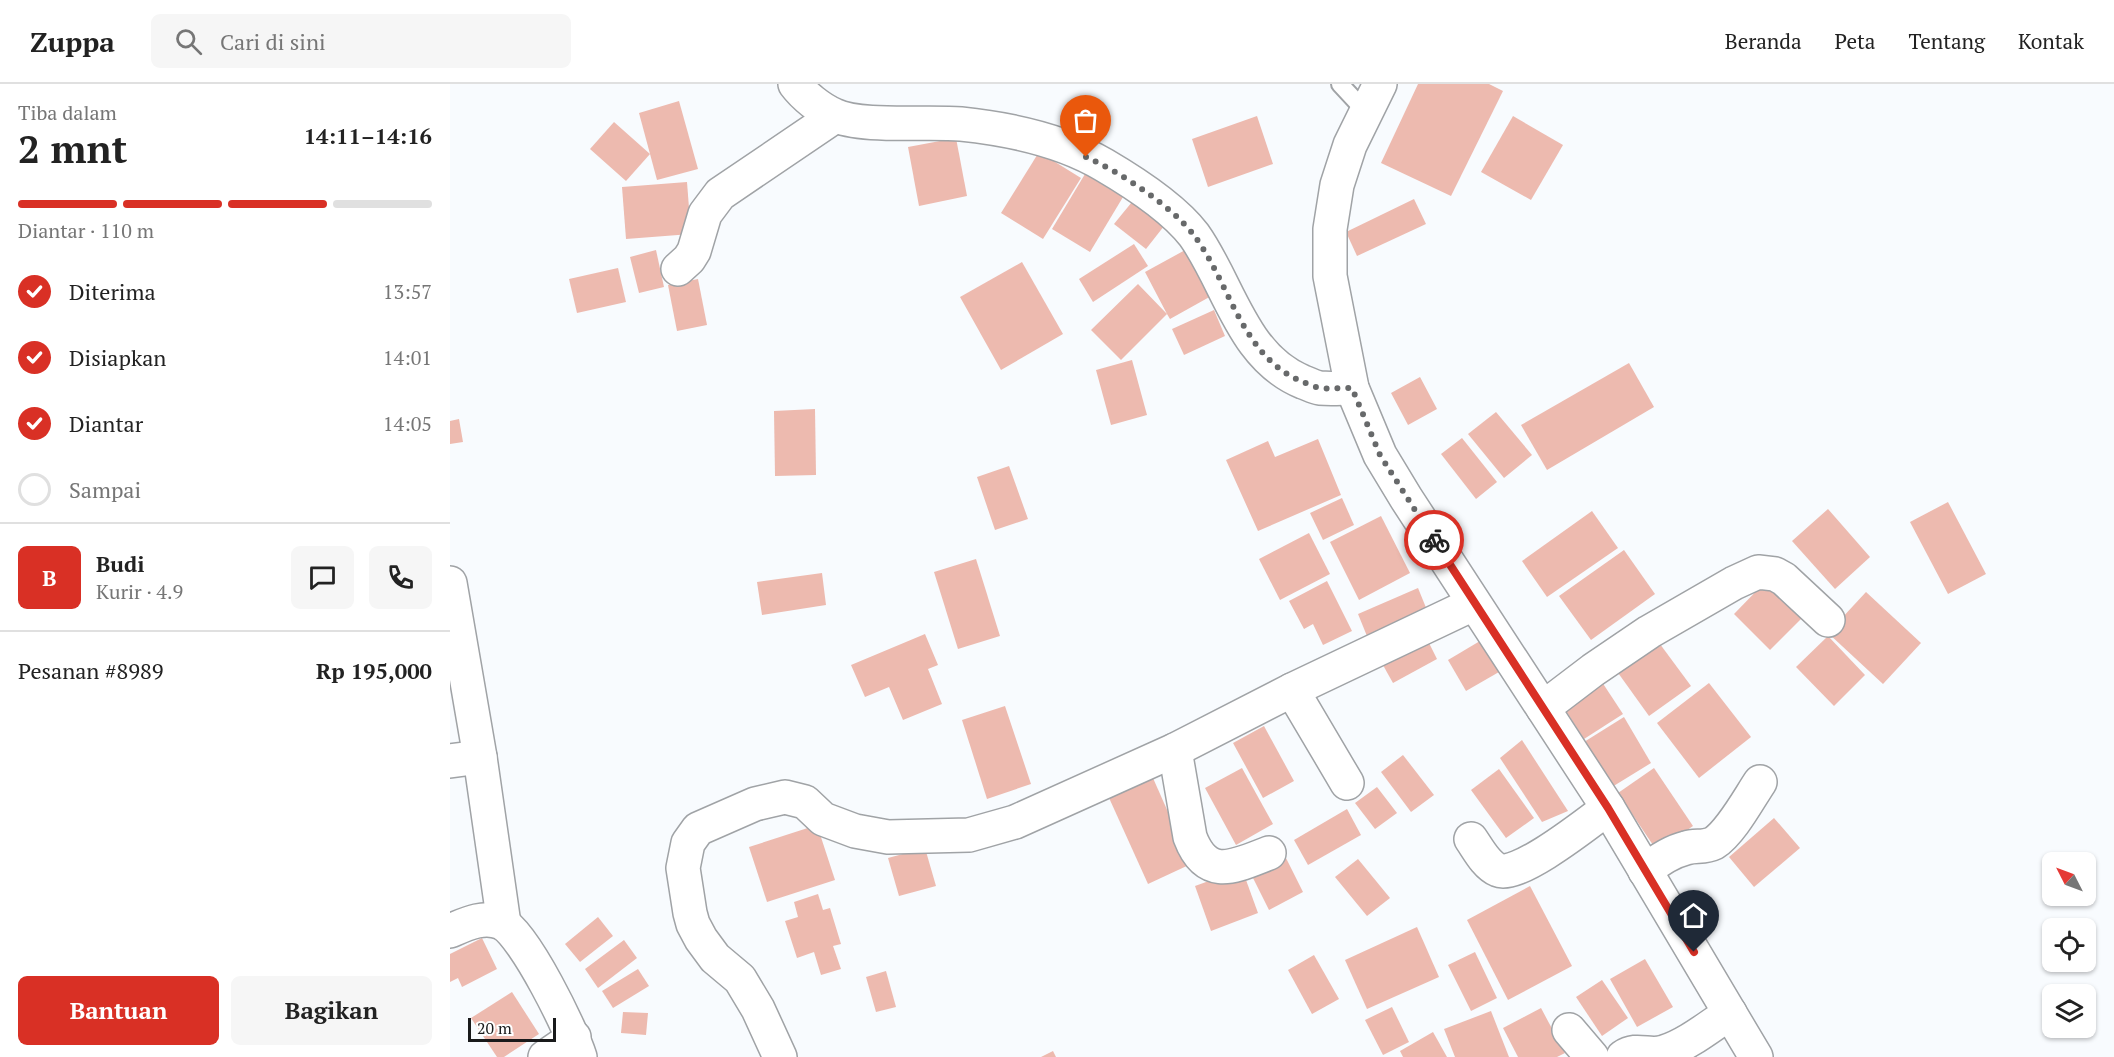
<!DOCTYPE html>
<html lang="id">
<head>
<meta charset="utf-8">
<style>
  :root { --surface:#fff; --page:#f6f6f6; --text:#222; --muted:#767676; --line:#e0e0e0; --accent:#d93025 }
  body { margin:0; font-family:"PT Serif",serif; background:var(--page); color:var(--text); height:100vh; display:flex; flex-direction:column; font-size:22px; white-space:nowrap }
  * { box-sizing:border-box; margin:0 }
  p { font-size:20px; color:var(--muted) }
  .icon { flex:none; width:33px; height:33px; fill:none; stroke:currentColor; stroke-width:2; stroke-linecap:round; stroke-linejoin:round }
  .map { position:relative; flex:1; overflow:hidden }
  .drawer { display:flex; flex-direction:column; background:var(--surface); width:450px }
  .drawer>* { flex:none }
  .needle { width:39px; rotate:312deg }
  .tools { position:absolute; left:1592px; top:768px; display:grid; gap:12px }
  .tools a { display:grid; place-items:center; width:54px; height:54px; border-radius:9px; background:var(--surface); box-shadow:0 2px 4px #0004; font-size:30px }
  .scale { position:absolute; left:18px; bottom:15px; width:88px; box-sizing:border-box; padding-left:6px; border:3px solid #191a1b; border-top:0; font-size:16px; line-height:21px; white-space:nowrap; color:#191a1b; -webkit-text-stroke:4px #fff; paint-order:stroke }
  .pin { position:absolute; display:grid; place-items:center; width:51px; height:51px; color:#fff; margin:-62px -26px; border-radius:50% 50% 50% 0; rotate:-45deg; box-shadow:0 0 6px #0007 }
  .pin .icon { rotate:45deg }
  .courier { position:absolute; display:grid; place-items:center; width:60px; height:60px; margin:-30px; border:4px solid #d93025; border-radius:50%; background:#fff; color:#222; box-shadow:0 2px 8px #0007 }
  .headline em { font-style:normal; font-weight:600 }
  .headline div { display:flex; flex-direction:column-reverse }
  .headline { display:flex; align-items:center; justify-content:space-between; height:102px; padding:0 18px }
  h1 { font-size:39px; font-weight:600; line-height:45px }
  .bar { display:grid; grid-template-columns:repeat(4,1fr); gap:9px 6px; align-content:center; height:72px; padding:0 18px }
  .bar i { height:8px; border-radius:4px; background:var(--line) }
  .bar .selected { background:var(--accent) }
  .bar p { grid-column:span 4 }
  .line { display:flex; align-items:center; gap:15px; padding:0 18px; border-top:2px solid var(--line) }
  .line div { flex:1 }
  .round { display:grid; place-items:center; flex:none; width:63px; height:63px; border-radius:9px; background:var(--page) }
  ol { padding:0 18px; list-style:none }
  li { display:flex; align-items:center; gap:18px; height:66px }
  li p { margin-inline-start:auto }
  li .icon { padding:6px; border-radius:50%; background:var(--accent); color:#fff; stroke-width:4 }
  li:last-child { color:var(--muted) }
  li i { width:33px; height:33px; border:3px solid var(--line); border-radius:50% }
  .action { display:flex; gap:12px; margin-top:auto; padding:12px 18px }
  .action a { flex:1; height:69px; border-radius:9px; background:var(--accent); color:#fff; font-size:24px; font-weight:600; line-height:69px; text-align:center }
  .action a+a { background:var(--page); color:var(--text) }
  header { display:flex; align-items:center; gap:36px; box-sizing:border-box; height:84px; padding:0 30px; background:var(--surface); border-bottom:2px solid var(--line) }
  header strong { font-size:28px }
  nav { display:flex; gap:33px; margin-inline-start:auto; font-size:21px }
  .search { width:420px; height:54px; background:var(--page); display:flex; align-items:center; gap:15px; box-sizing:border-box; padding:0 21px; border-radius:9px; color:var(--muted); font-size:22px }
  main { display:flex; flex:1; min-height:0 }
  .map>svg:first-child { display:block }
  .building { fill:#edbaaf }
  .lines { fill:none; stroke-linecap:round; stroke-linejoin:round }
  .service-casing { stroke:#a0a3a6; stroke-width:20 }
  .minor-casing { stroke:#a0a3a6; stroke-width:36 }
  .tertiary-casing { stroke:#a0a3a6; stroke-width:36 }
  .service { stroke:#fff; stroke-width:16 }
  .minor { stroke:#fff; stroke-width:33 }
  .tertiary { stroke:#fff; stroke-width:33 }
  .done { stroke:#67696a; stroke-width:6; stroke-dasharray:0 10.8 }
  .route { stroke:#d93025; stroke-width:8 }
</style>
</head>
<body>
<header>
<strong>Zuppa</strong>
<div class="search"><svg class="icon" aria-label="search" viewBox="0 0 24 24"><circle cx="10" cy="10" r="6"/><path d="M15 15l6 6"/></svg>Cari di sini</div>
<nav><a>Beranda</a><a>Peta</a><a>Tentang</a><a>Kontak</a></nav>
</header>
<main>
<section class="drawer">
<div class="headline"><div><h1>2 mnt</h1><p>Tiba dalam</p></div><em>14:11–14:16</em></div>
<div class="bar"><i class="selected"></i><i class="selected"></i><i class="selected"></i><i></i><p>Diantar · 110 m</p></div>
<ol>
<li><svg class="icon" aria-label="check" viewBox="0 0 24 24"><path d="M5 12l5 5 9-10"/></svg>Diterima<p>13:57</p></li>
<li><svg class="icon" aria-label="check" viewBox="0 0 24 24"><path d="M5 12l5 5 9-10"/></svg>Disiapkan<p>14:01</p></li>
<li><svg class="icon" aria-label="check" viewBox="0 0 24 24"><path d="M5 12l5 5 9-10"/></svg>Diantar<p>14:05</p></li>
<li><i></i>Sampai</li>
</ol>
<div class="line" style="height:108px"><b class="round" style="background:var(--accent);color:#fff">B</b><div><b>Budi</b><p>Kurir · 4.9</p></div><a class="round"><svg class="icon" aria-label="chat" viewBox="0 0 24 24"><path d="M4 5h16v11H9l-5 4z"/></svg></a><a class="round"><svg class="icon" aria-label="phone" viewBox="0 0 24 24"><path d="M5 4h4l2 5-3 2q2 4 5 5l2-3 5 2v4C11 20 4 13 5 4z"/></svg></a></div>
<div class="line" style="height:78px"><div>Pesanan #8989</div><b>Rp 195,000</b></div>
<div class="action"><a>Bantuan</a><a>Bagikan</a></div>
</section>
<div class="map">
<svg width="1664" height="973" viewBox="0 0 1664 973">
  <rect width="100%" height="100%" fill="#f8fbfe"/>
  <g class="building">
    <polygon points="968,0 1039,0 1053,7 1001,112 931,79"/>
    <polygon points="229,17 248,85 207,96 189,29"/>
    <polygon points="807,32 823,80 758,103 742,55"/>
    <polygon points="1063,32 1113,61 1081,116 1031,88"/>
    <polygon points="164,38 200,70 176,97 140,65"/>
    <polygon points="506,54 517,112 469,122 458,63"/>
    <polygon points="589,68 631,94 593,155 551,129"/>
    <polygon points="635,90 673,113 640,168 602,145"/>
    <polygon points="237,98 241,150 176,155 172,103"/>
    <polygon points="686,113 718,137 696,165 664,140"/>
    <polygon points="964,115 976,140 907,172 896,148"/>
    <polygon points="684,160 698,182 643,218 629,195"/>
    <polygon points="737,165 763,211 720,235 717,230 671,276 641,246 688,200 717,230 695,188"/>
    <polygon points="206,166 214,203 189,209 180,173"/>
    <polygon points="572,178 613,250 551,286 510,213"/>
    <polygon points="168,184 176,218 127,229 119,195"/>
    <polygon points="248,195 257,241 227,247 218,201"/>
    <polygon points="764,226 775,252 734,271 722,245"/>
    <polygon points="682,276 697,331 661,341 646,286"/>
    <polygon points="1179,279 1204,323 1097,386 1071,341"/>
    <polygon points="970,293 987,325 958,341 941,309"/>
    <polygon points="365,325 366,391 325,392 324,327"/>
    <polygon points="1046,328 1082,371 1054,394 1018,350"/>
    <polygon points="9,335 13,358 0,360 0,337"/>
    <polygon points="1012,354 1047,398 1026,415 991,370"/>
    <polygon points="868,355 891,411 808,447 776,376 818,357 825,373"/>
    <polygon points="559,382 578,435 545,446 527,393"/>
    <polygon points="892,414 904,441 873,456 860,429"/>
    <polygon points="1498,418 1536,490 1498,510 1460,438"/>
    <polygon points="1378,425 1420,473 1385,505 1342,457"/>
    <polygon points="1142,427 1168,464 1097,513 1072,477"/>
    <polygon points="931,432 960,489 909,516 880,458"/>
    <polygon points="859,449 880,490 830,516 809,475"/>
    <polygon points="1174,466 1205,510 1141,556 1109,512"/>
    <polygon points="526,475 550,552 508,565 484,488"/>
    <polygon points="372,489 376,521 312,531 307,498"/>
    <polygon points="1319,494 1355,531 1320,566 1284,530"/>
    <polygon points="877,497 902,547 873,561 863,540 854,545 839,517"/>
    <polygon points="968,504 979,531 919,557 908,530"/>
    <polygon points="1416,508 1471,559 1433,600 1378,549"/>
    <polygon points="974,549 987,575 943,599 929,574"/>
    <polygon points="475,550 488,581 478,585 492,620 453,636 439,603 415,613 401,581"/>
    <polygon points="1378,552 1415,591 1384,622 1346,583"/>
    <polygon points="1207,556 1241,602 1199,632 1166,586"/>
    <polygon points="1030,557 1049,588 1016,607 998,576"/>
    <polygon points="1148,592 1173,630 1134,655 1109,616"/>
    <polygon points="1259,599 1301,653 1249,694 1207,639"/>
    <polygon points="555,622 581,700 537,715 512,636"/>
    <polygon points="1174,633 1201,679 1162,703 1134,658"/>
    <polygon points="814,642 844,697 813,714 783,659"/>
    <polygon points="1072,656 1118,727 1092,738 1050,674"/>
    <polygon points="953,671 984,711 961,728 931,688"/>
    <polygon points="792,684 823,740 786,761 755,704"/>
    <polygon points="1204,684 1243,742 1207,767 1168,709"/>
    <polygon points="699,685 741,780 698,800 655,705"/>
    <polygon points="1049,685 1084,734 1056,754 1021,706"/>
    <polygon points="927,703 947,729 925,745 905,719"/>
    <polygon points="897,725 911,751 858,781 844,756"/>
    <polygon points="1324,734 1350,764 1304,803 1279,773"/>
    <polygon points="367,741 385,796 317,818 299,763"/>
    <polygon points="475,764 486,802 449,812 438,774"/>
    <polygon points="836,774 853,808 819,826 802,792"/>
    <polygon points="908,775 940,814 917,832 885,793"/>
    <polygon points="792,785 808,829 761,847 745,802"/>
    <polygon points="1080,802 1122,882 1058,916 1017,836"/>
    <polygon points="368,810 373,826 380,824 391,860 383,862 391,885 371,891 364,868 347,874 335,837 348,833 344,818"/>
    <polygon points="148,833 163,852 130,878 115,860"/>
    <polygon points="967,843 989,893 917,925 895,876"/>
    <polygon points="32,854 47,885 12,903 8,894 0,898 0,870"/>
    <polygon points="174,856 187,874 148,904 135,885"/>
    <polygon points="1025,868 1047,914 1021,927 998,881"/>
    <polygon points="864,871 889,915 862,930 838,886"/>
    <polygon points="1195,875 1223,923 1187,943 1160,895"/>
    <polygon points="188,885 199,902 163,924 152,907"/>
    <polygon points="436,887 446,923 426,928 416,893"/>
    <polygon points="1152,896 1178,934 1152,952 1126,913"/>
    <polygon points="62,908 89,950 54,973 47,973 21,934"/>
    <polygon points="942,923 959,958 933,971 915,936"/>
    <polygon points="1091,924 1115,969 1107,973 1068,973 1053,944"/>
    <polygon points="1041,927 1059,973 1005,973 994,945"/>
    <polygon points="173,928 198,929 196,951 171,949"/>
    <polygon points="983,948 997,973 953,973 950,967"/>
    <polygon points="603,967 606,973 591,973"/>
  </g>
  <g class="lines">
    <defs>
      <polyline id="service" points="890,0 916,28"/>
      <g id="minor">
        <path d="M 345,0 C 354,12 370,25 384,31 C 411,44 477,37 511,40 C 559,45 612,56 654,81 C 683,98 724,125 744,151 C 779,200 792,273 853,298 C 859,300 864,303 870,304 C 881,305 892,304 902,304"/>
        <polyline points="228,185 239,175 244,167 255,130 270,110 385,32"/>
        <polyline points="0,499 30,673 54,840"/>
        <polyline points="842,606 897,699"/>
        <polyline points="1093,624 1143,586 1199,548 1284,499 1308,488 1325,490 1334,495 1378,536"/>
        <path d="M 725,666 L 740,753 C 757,798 785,782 819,769"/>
        <polyline points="0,677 30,673"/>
        <path d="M 1021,755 C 1028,765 1036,781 1048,786 C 1068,795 1139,738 1158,724"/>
        <path d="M 1195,787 C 1207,777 1220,768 1236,764 C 1246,761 1254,764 1264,759 C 1281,748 1298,716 1310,698"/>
        <path d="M 0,847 C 16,840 34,831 52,839 C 75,851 122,947 130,973"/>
        <polyline points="1119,946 1142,973"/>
        <polyline points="95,973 124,953"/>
        <polyline points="330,973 308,925 290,895 265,874 251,855 243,840 240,829 233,784 238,759 248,745 305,720 335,713 355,718 373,735 405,747 438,753 519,751 565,738 725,666 842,606 1023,520"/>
        <path d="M 1173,973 C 1187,963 1199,973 1214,968 C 1237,961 1260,942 1280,929"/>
      </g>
      <polyline id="tertiary" points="930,0 900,61 887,101 880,145 880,192 902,304 930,371 956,414 1158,724 1306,973"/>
    </defs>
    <use href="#service" class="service-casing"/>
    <use href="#minor" class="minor-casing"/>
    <use href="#tertiary" class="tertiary-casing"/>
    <use href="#service" class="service"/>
    <use href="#minor" class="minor"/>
    <use href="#tertiary" class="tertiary"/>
  </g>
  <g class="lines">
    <path class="done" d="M 636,73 C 670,88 720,121 743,150 C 780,198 791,273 853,298 C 858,300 864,303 870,304 C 881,305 892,304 902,304 L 930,371 L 984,456"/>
    <polyline class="route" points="984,456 1158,724 1244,868"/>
  </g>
</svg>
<div class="tools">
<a><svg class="needle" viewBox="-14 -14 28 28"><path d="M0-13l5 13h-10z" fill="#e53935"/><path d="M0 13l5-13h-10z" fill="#767676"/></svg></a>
<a><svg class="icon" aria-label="locate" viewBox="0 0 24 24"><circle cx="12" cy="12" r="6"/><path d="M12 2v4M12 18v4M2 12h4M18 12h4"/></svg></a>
<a><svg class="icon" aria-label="layers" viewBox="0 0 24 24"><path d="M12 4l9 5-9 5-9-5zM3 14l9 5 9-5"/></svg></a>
</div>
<div class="scale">20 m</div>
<div class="pin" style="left:636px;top:73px;background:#ea580c"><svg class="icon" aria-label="bag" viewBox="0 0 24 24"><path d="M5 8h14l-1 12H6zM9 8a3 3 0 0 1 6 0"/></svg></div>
<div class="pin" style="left:1244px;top:868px;background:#1f2937"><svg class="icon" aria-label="home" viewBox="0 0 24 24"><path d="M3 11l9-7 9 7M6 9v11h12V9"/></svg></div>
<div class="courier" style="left:984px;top:456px"><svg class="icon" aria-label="bike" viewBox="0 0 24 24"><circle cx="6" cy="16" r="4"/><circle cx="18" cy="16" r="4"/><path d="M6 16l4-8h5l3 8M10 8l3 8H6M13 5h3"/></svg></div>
</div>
</main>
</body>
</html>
